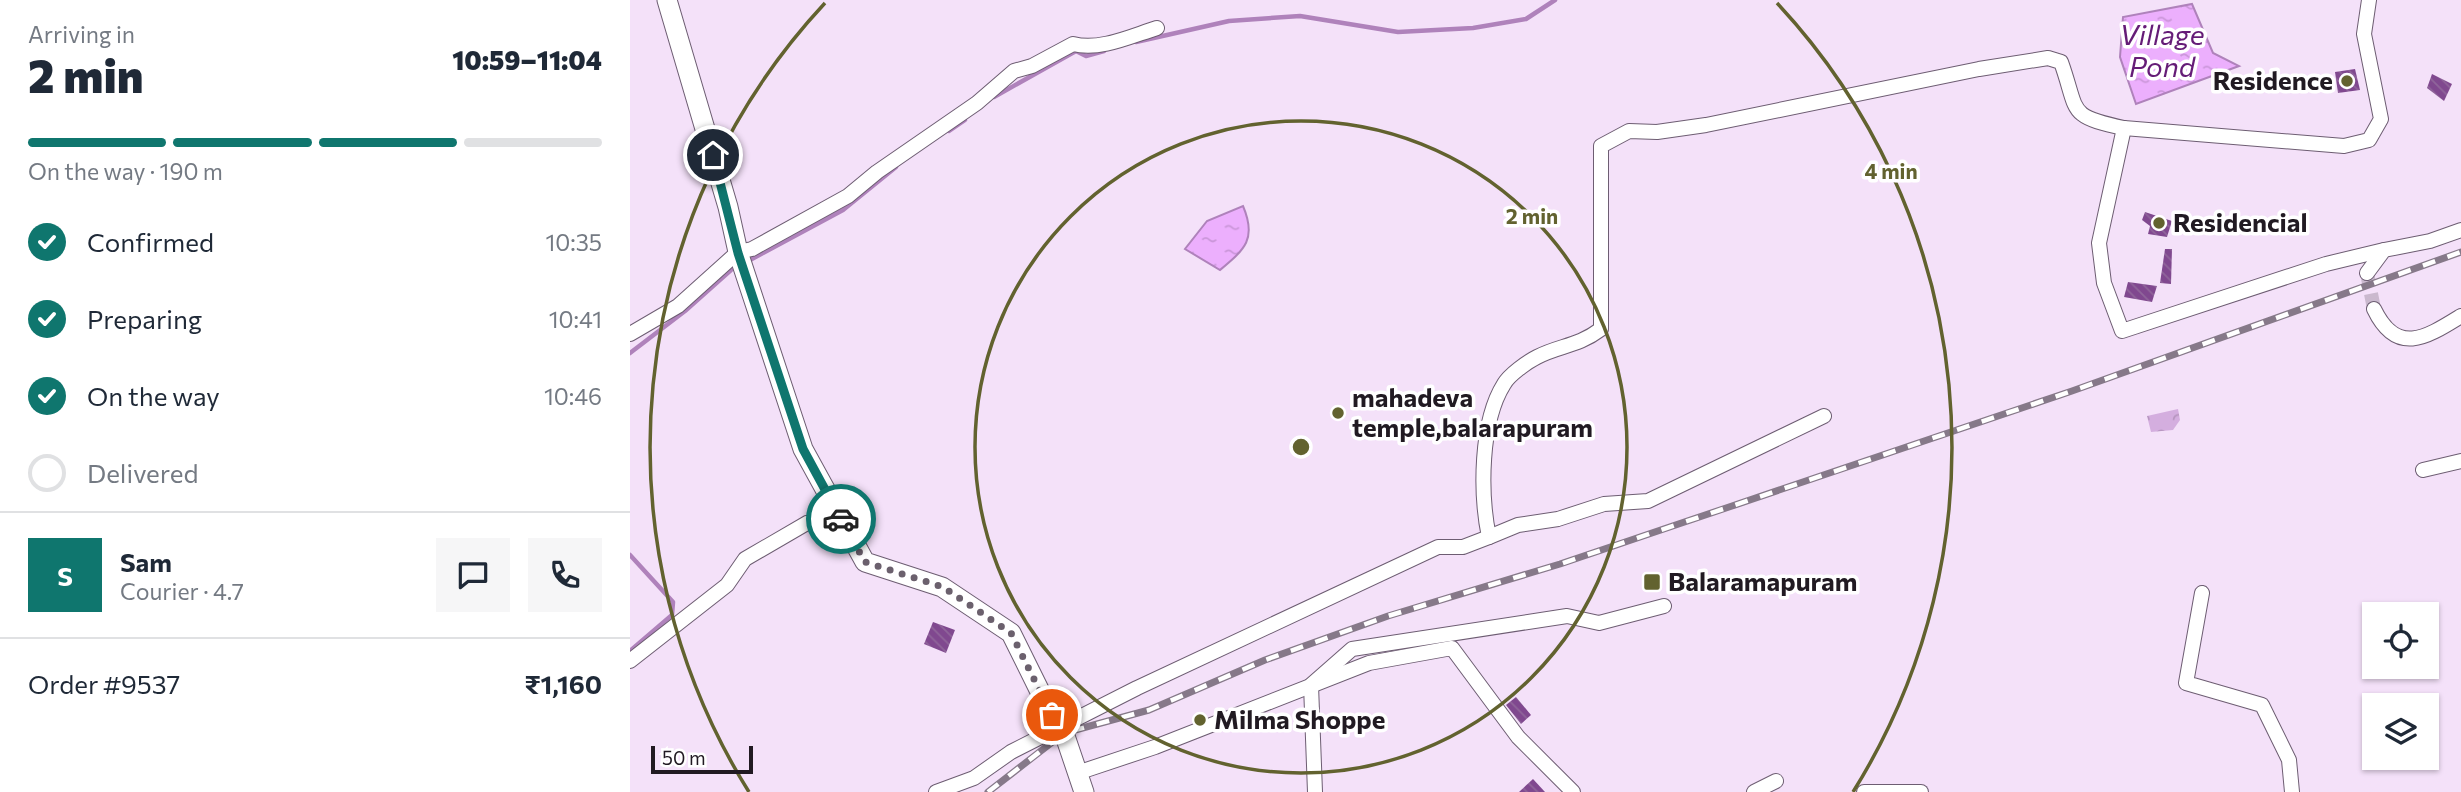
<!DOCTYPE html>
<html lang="en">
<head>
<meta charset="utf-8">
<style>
  :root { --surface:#fff; --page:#f6f6f7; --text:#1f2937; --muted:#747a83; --line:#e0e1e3; --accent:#0f766e }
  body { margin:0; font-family:Commissioner,sans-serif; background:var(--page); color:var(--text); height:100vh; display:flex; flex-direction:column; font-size:26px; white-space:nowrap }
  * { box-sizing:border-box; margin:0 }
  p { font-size:23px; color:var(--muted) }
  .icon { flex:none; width:38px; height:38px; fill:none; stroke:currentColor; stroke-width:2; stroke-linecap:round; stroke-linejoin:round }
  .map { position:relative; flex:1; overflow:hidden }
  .panel { display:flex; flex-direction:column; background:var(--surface); width:630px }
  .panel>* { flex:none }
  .buttons { position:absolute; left:1732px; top:602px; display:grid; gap:14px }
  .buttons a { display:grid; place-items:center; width:77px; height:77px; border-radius:0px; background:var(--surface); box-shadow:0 2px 5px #0004; font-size:35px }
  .scale { position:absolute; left:21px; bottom:18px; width:102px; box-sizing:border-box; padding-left:7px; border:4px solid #211a22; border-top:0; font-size:19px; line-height:24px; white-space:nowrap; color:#211a22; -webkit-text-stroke:5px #fff; paint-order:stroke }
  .pin { position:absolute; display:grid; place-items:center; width:60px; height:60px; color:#fff; margin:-30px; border:4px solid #fff; border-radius:50%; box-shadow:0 2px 7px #0007 }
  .courier { position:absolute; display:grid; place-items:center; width:70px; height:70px; margin:-35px; border:5px solid #0f766e; border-radius:50%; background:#fff; color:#222; box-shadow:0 2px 9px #0007 }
  .summary em { font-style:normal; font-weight:800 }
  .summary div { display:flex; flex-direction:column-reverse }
  .summary { display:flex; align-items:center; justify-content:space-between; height:119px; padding:0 28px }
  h1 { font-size:46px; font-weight:800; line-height:52px }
  .bar { display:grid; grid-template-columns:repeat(4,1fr); gap:10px 7px; align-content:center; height:84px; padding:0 28px }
  .bar i { height:9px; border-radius:5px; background:var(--line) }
  .bar .selected { background:var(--accent) }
  .bar p { grid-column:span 4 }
  .line { display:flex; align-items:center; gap:18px; padding:0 28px; border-top:2px solid var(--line) }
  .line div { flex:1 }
  .round { display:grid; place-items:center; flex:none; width:74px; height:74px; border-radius:0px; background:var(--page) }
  ol { padding:0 28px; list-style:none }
  li { display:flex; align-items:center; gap:21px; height:77px }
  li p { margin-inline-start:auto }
  li .icon { padding:7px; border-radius:50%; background:var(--accent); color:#fff; stroke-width:4 }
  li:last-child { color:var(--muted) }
  li i { width:38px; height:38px; border:4px solid var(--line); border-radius:50% }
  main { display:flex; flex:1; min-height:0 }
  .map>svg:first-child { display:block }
  .park { fill:url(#park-crowns) }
  .water { fill:url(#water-ripples); stroke:#af82bb; stroke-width:2 }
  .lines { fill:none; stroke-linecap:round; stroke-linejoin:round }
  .stream { stroke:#af82bb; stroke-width:4.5 }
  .building { fill:url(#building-back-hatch) }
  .minor-tunnel { stroke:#cab9ce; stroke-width:14; stroke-dasharray:14 7; stroke-linecap:butt }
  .minor-casing { stroke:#6d5d72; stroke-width:16 }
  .major-casing { stroke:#6d5d72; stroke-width:21 }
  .minor { stroke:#fff; stroke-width:14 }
  .major { stroke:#fff; stroke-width:19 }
  .rail-casing { stroke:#867989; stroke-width:7 }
  .rail { stroke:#fff; stroke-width:4.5; stroke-dasharray:13; stroke-linecap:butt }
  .done { stroke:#6b606d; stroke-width:7; stroke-dasharray:0 12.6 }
  .route { stroke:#0f766e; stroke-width:9 }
  .ring { fill:none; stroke:#62622f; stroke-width:3.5 }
  .poi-dot { fill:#62622f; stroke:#fff; stroke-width:2.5 }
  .labels { text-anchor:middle; stroke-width:7; stroke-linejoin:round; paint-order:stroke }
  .poi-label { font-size:26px; font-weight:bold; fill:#211a22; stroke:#fff; text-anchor:start }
  .water-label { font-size:28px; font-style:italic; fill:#651c77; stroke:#fff }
  .centre { fill:#62622f; stroke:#fff; stroke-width:3.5 }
  .ring-label { font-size:21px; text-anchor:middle; font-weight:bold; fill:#62622f; stroke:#fff; stroke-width:7; stroke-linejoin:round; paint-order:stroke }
</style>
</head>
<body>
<main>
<section class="panel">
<div class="summary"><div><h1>2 min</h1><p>Arriving in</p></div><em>10:59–11:04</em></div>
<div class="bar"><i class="selected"></i><i class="selected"></i><i class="selected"></i><i></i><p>On the way · 190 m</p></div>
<ol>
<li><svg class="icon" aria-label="check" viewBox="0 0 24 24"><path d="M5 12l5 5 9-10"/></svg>Confirmed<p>10:35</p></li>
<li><svg class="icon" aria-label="check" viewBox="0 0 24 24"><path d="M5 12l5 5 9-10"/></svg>Preparing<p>10:41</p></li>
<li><svg class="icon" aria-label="check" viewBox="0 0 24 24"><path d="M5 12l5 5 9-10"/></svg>On the way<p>10:46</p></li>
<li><i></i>Delivered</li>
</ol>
<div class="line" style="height:126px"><b class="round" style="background:var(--accent);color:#fff">S</b><div><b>Sam</b><p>Courier · 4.7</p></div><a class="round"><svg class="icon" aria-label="chat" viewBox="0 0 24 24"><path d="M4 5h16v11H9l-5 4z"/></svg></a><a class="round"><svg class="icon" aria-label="phone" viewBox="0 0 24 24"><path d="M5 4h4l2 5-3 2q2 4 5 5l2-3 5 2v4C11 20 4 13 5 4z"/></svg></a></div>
<div class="line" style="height:91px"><div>Order #9537</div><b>₹1,160</b></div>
</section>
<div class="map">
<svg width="1831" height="792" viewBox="0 0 1831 792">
  <defs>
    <pattern id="park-crowns" width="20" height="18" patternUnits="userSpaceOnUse" patternTransform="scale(1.75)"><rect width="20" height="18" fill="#d4aedf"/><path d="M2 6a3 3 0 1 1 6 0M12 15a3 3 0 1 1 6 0" fill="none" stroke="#b695bf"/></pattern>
    <pattern id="water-ripples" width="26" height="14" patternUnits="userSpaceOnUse" patternTransform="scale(1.75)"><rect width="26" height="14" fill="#ecaffd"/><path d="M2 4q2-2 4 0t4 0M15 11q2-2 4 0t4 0" fill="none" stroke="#ca96d9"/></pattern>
    <pattern id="building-back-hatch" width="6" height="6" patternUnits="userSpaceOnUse" patternTransform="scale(1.75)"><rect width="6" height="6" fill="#80488f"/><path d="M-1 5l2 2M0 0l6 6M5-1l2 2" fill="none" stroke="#8f649a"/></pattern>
  </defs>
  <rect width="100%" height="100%" fill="#f4e1f9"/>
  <polygon class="park" points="1548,409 1550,420 1543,430 1521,432 1517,416"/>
  <g class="water">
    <polygon points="1562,4 1583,53 1609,66 1506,104 1490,57 1493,17"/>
    <path d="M 613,206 C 627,239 615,249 590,270 L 555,249 L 577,221 Z"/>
  </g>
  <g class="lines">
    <g class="stream">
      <polyline points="506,42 599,21 670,16 768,32 843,28 896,19 925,0"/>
      <polyline points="364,97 446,51 456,56 474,51"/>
      <polyline points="319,131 335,120"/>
      <polyline points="120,260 213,210 266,167"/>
      <polyline points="0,353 55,311 101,270"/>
      <polyline points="0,555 43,602 42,615 0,651"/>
    </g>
  </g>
  <g class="building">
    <polygon points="1725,69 1730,90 1708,93 1705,72"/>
    <polygon points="1802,74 1822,84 1814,101 1797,88"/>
    <polygon points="1515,212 1542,221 1537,237 1518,234 1520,226 1512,220"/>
    <polygon points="1535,249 1542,249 1541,284 1530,283"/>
    <polygon points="1498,282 1527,286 1522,302 1494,297"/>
    <polygon points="303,622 325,630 316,653 294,644"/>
    <polygon points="886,697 901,715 891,724 876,705"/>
    <polygon points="903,779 915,792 889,792"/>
  </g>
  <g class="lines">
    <polyline class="minor-tunnel" points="1737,273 1744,309"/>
    <defs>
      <g id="minor">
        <polyline points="1494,128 1469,243 1474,283 1492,331 1696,264 1754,250"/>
        <polyline points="1737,273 1754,250 1800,241 1831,230"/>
        <path d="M 1744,309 C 1767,357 1797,337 1831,316"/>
        <path d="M 0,334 L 48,306 L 108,252 L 122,249 L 218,196 L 247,172 L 347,103 L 384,71 L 402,66 L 443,44 C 470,51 501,36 527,28"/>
        <polyline points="1793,470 1831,461"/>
        <polyline points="859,537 888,525 928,519 974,504 1018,501 1194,416"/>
        <polyline points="1572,593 1556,683 1632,705 1659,760 1662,792"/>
        <polyline points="0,661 97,585 115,559 177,523 211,519"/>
        <polyline points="447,773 525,747 739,663 822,648 888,737 943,792"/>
        <path d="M 306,792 L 344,778 L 381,752 L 507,688 L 808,547 L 833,547 L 859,537 C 850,494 850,422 874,384 C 879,375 897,362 907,357 C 930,345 947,347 971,329 L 971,146 L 999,131 L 1027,132 L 1076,125 L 1349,69 L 1418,58 L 1431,62 C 1449,112 1436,116 1494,128 L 1714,146 L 1739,140 L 1751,119 L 1734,34 L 1739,0"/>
        <polyline points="685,792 681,685 722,649 937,616 969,623 1034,606"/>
        <polyline points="1124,792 1146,781"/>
        <polyline points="1234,792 1291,792"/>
      </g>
      <polyline id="major" points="37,0 98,207 108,252 173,449 235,562 312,587 381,633 428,728 434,733 454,792"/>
    </defs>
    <use href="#minor" class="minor-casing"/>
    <use href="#major" class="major-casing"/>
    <use href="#minor" class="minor"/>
    <use href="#major" class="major"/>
    <defs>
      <polyline id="rail" points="358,792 434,733 519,710 635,660 758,616 930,564 1099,507 1442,391 1831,252"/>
    </defs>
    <use href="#rail" class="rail-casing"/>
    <use href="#rail" class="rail"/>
  </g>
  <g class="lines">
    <polyline class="done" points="211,519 235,562 313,587 381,633 422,715"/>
    <polyline class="route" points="83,155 108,253 173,449 211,519"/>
  </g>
  <g class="ring">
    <circle cx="671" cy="447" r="326"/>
    <path d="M119 792A651 651 0 0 1 195 3M1147 3A651 651 0 0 1 1223 792"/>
  </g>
  <g class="poi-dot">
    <circle cx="1717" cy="81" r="7"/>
    <circle cx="1529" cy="223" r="7"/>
    <circle cx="708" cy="413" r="7"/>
    <rect x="1013" y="573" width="18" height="18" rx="3.5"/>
    <circle cx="570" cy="720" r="7"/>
  </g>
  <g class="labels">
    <g class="poi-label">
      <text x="1703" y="90" text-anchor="end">Residence</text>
      <text x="1543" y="232">Residencial</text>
      <text x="722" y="407">mahadeva<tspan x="722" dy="30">temple,balarapuram</tspan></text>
      <text x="1038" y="591">Balaramapuram</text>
      <text x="584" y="729">Milma Shoppe</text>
    </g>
    <g class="water-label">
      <text x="1532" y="45">Village<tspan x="1532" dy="32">Pond</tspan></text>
    </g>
  </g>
  <circle cx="671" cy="447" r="10" class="centre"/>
  <g class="ring-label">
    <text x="1261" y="179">4 min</text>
    <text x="902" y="224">2 min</text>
  </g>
</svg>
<div class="buttons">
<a><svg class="icon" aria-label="locate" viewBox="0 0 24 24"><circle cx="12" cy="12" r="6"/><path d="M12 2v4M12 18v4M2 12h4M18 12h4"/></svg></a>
<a><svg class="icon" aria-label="layers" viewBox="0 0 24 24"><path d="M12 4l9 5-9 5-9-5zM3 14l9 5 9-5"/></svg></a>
</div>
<div class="scale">50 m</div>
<div class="pin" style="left:422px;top:715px;background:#ea580c"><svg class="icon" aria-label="bag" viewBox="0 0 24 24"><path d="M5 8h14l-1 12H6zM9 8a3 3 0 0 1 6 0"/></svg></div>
<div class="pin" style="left:83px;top:155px;background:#1f2937"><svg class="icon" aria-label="home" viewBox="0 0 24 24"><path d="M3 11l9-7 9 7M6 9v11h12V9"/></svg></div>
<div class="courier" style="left:211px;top:519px"><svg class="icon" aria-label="car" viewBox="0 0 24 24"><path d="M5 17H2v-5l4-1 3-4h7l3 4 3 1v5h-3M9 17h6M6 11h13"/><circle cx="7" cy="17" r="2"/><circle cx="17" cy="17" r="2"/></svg></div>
</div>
</main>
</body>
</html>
